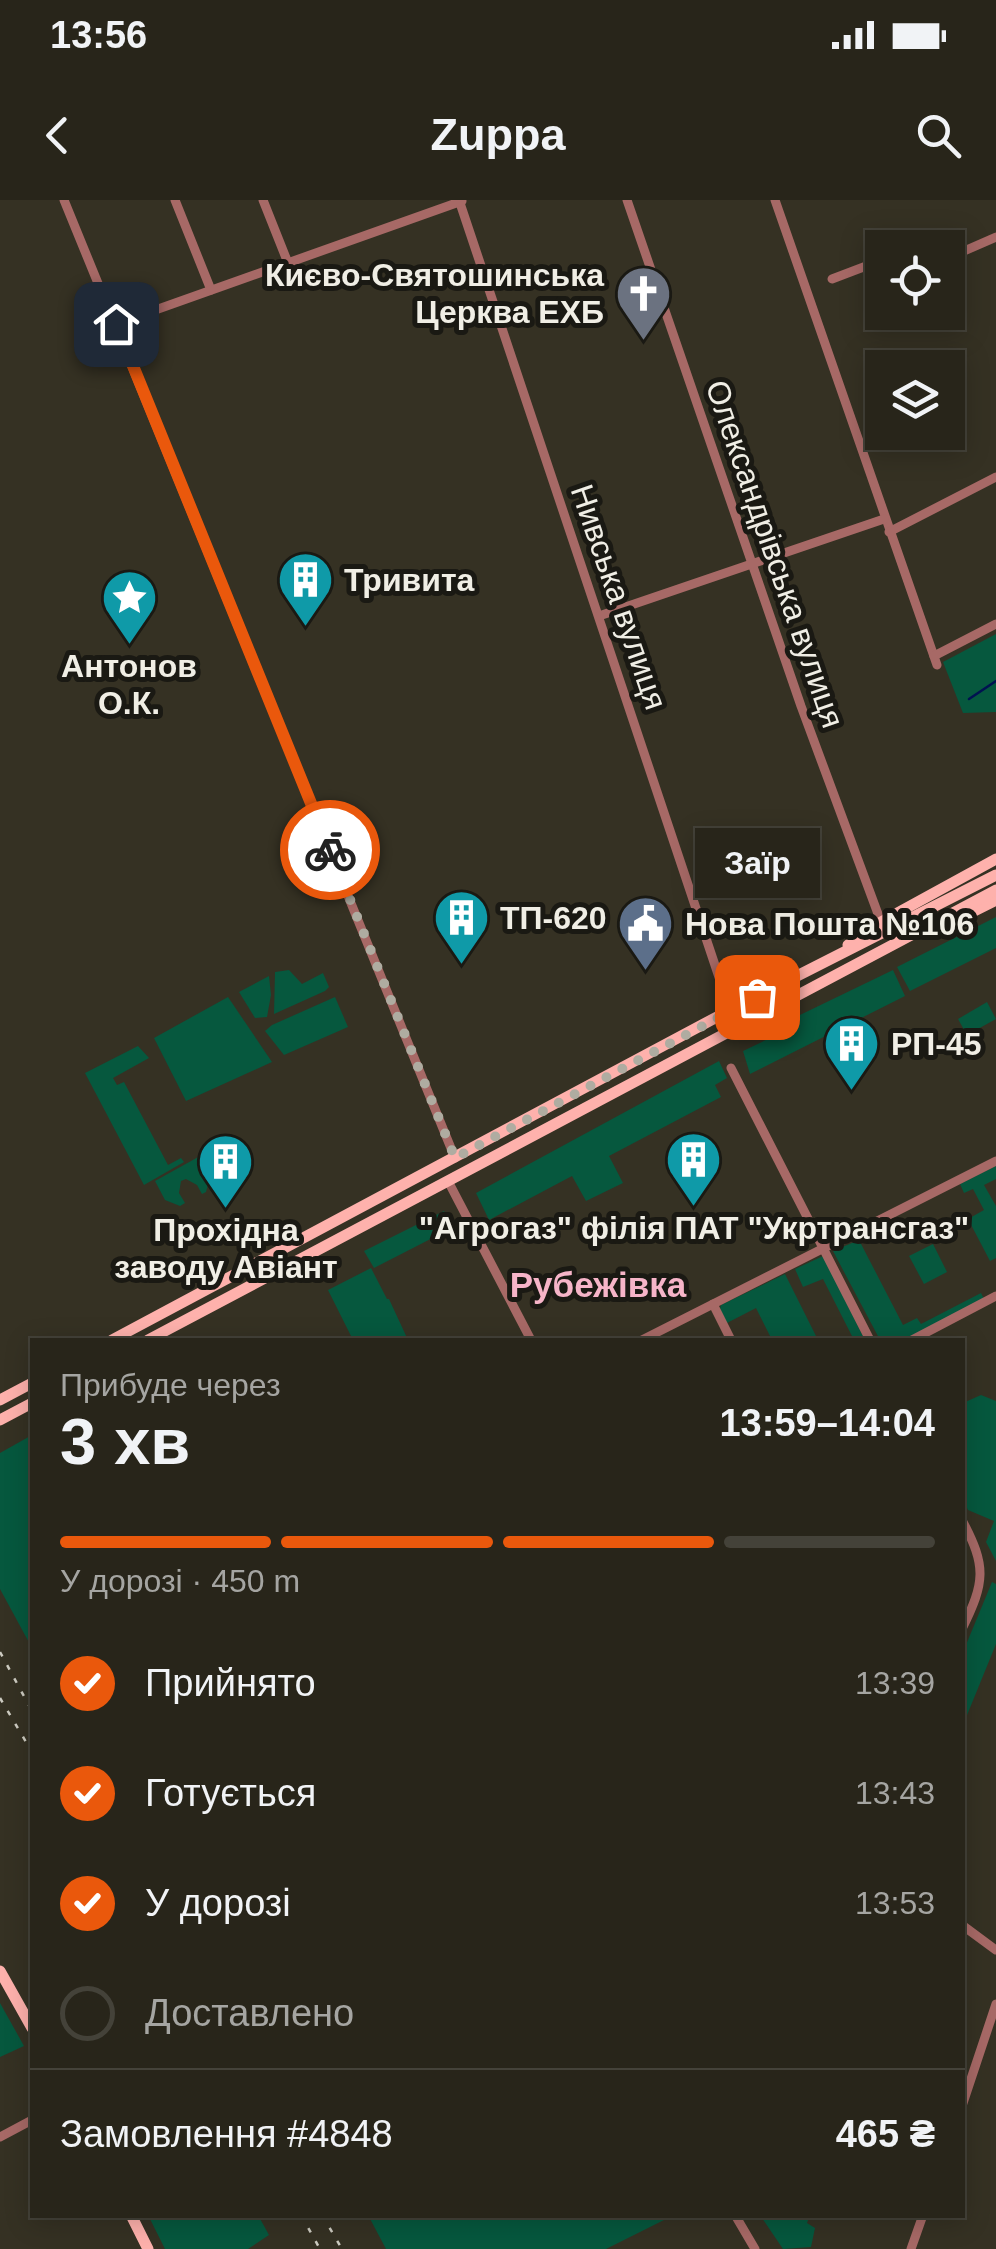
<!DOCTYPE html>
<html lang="uk">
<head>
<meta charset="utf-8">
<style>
  :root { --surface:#28251a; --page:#302d23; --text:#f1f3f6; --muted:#a5a5a2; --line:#444239; --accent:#ea580c }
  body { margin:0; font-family:Arial,sans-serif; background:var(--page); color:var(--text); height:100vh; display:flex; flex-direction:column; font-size:38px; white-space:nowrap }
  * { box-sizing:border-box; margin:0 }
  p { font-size:32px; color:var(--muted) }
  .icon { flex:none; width:55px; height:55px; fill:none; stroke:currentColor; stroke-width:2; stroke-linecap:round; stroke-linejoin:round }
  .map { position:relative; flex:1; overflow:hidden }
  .sheet { position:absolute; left:30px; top:1138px; width:935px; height:880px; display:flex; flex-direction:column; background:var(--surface); border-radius:0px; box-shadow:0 5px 25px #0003,0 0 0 2px var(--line) }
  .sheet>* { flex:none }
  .buttons { position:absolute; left:865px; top:30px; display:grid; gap:20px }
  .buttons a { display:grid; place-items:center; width:100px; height:100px; border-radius:0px; background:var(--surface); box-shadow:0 5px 25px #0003,0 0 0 2px var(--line); font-size:50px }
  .pin { position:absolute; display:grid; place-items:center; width:85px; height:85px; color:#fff; margin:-42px; border-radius:20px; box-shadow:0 5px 15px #0006 }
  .courier { position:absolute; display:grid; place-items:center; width:100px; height:100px; margin:-50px; border:8px solid #ea580c; border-radius:50%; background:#fff; color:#222; box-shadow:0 2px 12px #0007 }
  .bubble { position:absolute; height:70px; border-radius:0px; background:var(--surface); box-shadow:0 5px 25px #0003,0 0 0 2px var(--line); font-size:32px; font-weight:700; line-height:70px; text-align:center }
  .head em { font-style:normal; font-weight:700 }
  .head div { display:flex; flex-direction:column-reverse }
  .head { display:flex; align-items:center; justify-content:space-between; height:170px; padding:0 30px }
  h1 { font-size:65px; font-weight:700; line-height:75px }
  .bar { display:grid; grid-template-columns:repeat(4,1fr); gap:15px 10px; align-content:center; height:120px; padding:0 30px }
  .bar i { height:12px; border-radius:8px; background:var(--line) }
  .bar .selected { background:var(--accent) }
  .bar p { grid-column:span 4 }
  .line { display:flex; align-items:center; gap:25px; padding:0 30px; border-top:2px solid var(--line) }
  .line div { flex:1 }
  ol { padding:0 30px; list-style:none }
  li { display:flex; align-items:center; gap:30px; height:110px }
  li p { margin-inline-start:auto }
  li .icon { padding:10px; border-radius:50%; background:var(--accent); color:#fff; stroke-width:4 }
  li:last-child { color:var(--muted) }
  li i { width:55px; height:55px; border:5px solid var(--line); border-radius:50% }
  .status { display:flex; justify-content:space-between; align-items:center; height:70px; padding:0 50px; background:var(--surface); direction:ltr }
  .status svg { height:28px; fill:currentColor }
  header { display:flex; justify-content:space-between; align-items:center; height:130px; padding:0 30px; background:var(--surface); font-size:45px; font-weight:700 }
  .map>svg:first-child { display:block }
  .green { fill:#06583e }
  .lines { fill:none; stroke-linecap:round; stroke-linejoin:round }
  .stream { stroke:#001251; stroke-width:2.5 }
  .minor { stroke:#a76966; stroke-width:9 }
  .major { stroke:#feb1ac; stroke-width:11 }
  .rail { stroke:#cdcbc1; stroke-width:2.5; stroke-dasharray:5 10; stroke-linecap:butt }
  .done { stroke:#afaca1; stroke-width:10; stroke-dasharray:0 18 }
  .route { stroke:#ea580c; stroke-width:12 }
  .labels { text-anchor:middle; stroke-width:10; stroke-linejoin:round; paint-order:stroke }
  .poi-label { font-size:32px; font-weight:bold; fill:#f0eee5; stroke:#1a1913; text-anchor:start }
  .street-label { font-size:32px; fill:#f0eee5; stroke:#1a1913 }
  .neighbourhood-label { font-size:35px; font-weight:bold; fill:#f6b4c8; stroke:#1a1913 }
</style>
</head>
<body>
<div class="status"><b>13:56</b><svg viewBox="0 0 49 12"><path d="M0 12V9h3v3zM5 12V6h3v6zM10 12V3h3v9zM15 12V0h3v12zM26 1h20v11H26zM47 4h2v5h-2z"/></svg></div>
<header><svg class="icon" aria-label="back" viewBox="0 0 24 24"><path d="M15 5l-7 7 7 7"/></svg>Zuppa<svg class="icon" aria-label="search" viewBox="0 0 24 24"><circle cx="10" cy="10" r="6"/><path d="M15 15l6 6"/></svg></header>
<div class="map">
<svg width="996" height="2049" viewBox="0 0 996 2049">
  <rect width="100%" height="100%" fill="#353123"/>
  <g class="green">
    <polygon points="996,434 996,512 963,513 943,462"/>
    <polygon points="996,717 996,748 910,791 897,767"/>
    <polygon points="289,770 302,784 323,773 329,787 325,791 274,814 275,772"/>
    <polygon points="893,770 905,796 750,874 743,851 770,838 773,828"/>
    <polygon points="269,776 271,795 267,817 255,818 239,792"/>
    <polygon points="228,797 272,862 186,901 154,838"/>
    <polygon points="335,797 348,827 284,855 265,831 272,825"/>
    <polygon points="987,802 996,819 967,835 958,819"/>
    <polygon points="138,846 149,858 113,878 117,885 124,882 168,965 181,958 184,962 144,985 85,873"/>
    <polygon points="719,861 727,878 715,885 721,897 609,956 623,983 586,1001 572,976 489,1020 476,993"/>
    <polygon points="200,956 210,977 206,992 202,994 197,985 186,979 181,981 179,993 185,1003 180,1006 165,1000 155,981"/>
    <polygon points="996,966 996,979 984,985 996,1006 996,1058 990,1061 968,1019 984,1010 973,989 964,993 960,984"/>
    <polygon points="444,1011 452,1028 374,1068 364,1051"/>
    <polygon points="859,1040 903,1125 917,1118 921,1124 981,1093 984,1099 904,1140 880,1140 833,1051"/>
    <polygon points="933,1044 947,1072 924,1084 909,1056"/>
    <polygon points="823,1056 865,1140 854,1140 823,1079 803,1087 795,1069"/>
    <polygon points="371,1068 387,1099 389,1099 408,1140 353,1140 328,1090"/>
    <polygon points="785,1074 818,1140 772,1140 756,1108 727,1123 720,1109 721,1105"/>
    <polygon points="981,1195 996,1201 996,1361 986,1342 994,1321 968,1310 963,1299 963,1203"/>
    <polygon points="32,1235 32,1448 0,1389 0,1253"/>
    <polygon points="992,1382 996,1384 996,1444 963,1525 963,1452"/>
    <polygon points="0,1803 24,1846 0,1857"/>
    <polygon points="157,2015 258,2015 269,2035 248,2049 165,2049 150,2019"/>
    <polygon points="368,2015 662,2015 664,2020 606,2049 386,2049"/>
    <polygon points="760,2015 810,2015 807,2023 815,2028 811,2047 783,2049"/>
  </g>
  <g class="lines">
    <polyline class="stream" points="969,499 996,481"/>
    <g class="minor">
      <polyline points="64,0 455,958"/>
      <polyline points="175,0 211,90"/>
      <polyline points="263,0 288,63"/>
      <polyline points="459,0 730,810"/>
      <polyline points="627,0 801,506 881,722"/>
      <polyline points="775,0 937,465"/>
      <polyline points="948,58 996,37"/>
      <polyline points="832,79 882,60"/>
      <polyline points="116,124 462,1"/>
      <polyline points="889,332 996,277"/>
      <polyline points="599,416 884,319"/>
      <polyline points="934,456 996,424"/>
      <polyline points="731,868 870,1140"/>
      <polyline points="448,981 531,1140"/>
      <polyline points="713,1104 731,1140"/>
      <polyline points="642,1140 996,961"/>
      <polyline points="912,1140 996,1096"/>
      <path d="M 962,1320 C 987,1367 985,1382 962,1429"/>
      <polyline points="962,1725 996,1750"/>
      <polyline points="962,1906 996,1804"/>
      <polyline points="0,1937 32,1920"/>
      <polyline points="735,2015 755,2049"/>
      <polyline points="911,2049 923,2015"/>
    </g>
    <g class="major">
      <polyline points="928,734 996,700"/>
      <polyline points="848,745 881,722 996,659"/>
      <polyline points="112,1140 730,810 996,675"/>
      <polyline points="148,1140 996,690"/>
      <polyline points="0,1200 32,1183"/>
      <polyline points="0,1220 32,1203"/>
      <polyline points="0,1771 32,1828"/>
      <polyline points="131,2015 148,2049"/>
    </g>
    <g class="rail">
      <polyline points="0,1452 32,1511"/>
      <polyline points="0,1498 32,1552"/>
      <polyline points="301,2015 320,2049"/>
      <polyline points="322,2015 342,2049"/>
    </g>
  </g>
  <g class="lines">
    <polyline class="done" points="330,650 455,958 757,797"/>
    <polyline class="route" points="116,124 330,650"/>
  </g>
  <defs>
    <symbol id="church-pin" viewBox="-11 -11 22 30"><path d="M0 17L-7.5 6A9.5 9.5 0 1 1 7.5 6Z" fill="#6b7280" stroke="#1a1913"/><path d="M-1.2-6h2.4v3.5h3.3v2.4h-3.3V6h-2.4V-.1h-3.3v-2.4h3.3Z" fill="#fff"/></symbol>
    <symbol id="building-pin" viewBox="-11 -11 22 30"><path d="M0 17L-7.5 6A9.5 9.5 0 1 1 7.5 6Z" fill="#0f9aa8" stroke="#1a1913"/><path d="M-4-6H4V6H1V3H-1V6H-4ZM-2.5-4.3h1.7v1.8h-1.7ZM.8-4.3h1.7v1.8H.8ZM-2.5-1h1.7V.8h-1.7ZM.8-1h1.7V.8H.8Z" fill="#fff"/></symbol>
    <symbol id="sight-pin" viewBox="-11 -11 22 30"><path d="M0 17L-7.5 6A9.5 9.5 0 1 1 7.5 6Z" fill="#0f9aa8" stroke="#1a1913"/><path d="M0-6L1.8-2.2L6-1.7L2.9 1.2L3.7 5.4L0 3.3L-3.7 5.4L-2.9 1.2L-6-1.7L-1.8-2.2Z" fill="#fff"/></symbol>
    <symbol id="civic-pin" viewBox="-11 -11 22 30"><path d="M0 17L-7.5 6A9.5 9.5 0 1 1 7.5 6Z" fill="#5c6f8a" stroke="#1a1913"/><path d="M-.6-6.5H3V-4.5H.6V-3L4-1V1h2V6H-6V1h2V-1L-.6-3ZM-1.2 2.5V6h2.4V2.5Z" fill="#fff"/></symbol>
  </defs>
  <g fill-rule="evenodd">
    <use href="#church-pin" x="612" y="62" width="63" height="86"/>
    <use href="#building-pin" x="274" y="348" width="63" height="86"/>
    <use href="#sight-pin" x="98" y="366" width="63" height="86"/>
    <use href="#building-pin" x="430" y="686" width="63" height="86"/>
    <use href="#civic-pin" x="614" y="692" width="63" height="86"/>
    <use href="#building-pin" x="820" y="812" width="63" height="86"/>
    <use href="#building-pin" x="662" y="928" width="63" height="86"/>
    <use href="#building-pin" x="194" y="930" width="63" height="86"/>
  </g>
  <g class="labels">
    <g class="poi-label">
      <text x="604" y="86" text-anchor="end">Києво-Святошинська<tspan x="604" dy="37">Церква ЕХБ</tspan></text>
      <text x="344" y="391">Тривита</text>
      <text x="129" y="477" text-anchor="middle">Антонов<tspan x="129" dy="37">О.К.</tspan></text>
      <text x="500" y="729">ТП-620</text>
      <text x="685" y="735">Нова Пошта №106</text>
      <text x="891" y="855">РП-45</text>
      <text x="694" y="1039" text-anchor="middle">"Агрогаз" філія ПАТ "Укртрансгаз"</text>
      <text x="226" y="1041" text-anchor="middle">Прохідна<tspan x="226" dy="37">заводу Авіант</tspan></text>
    </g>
    <g class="street-label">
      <text transform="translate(775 354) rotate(71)" y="11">Олександрівська вулиця</text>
      <text transform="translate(619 397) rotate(71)" y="11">Нивська вулиця</text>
    </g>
    <g class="neighbourhood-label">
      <text x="598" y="1097">Рубежівка</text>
    </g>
  </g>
</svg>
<div class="buttons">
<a><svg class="icon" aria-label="locate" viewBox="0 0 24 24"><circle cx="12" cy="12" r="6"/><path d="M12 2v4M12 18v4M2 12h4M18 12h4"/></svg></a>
<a><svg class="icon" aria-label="layers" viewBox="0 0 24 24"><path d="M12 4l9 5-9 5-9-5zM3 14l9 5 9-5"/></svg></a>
</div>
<div class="pin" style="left:757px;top:797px;background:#ea580c"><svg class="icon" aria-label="bag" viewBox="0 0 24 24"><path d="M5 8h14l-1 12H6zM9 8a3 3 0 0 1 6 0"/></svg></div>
<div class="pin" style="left:116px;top:124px;background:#1f2937"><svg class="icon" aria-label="home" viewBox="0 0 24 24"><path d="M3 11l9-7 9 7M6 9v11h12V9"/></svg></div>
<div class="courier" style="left:330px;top:650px"><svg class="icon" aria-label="bike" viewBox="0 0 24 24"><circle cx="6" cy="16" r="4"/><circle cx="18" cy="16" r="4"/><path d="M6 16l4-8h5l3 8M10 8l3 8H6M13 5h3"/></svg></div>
<div class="bubble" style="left:695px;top:628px;width:125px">Заїр</div>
<section class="sheet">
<div class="head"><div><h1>3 хв</h1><p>Прибуде через</p></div><em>13:59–14:04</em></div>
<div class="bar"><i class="selected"></i><i class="selected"></i><i class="selected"></i><i></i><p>У дорозі · 450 m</p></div>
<ol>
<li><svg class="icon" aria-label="check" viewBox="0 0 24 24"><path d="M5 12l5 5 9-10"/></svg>Прийнято<p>13:39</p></li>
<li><svg class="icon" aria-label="check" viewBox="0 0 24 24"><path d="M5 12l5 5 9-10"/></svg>Готується<p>13:43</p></li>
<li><svg class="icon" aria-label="check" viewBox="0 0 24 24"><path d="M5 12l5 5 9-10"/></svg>У дорозі<p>13:53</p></li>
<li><i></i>Доставлено</li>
</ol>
<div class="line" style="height:130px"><div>Замовлення #4848</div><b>465 ₴</b></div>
</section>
</div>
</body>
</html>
